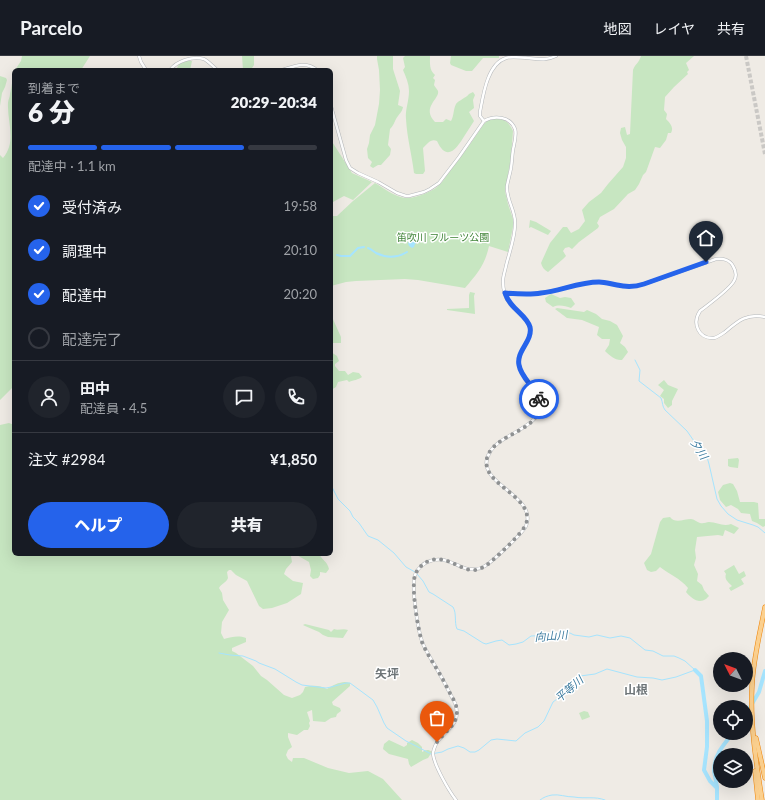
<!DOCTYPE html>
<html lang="ja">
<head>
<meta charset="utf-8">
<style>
  :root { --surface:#171b24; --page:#20242c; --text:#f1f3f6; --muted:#9ea1a6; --line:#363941; --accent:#2563eb }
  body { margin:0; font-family:Lato,"Noto Sans JP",sans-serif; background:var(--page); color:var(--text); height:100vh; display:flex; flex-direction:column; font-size:15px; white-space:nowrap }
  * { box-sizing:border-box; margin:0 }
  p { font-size:13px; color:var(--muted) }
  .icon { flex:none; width:22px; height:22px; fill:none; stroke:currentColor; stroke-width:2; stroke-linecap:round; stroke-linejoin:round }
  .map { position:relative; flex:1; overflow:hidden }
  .side { position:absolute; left:12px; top:12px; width:321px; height:488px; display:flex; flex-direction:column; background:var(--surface); border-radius:6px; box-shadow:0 4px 16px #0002 }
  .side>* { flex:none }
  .needle { width:26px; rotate:312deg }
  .fabs { position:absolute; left:713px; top:596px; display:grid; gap:8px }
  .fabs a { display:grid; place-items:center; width:40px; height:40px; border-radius:50%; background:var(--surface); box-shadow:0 4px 16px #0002; font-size:20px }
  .pin { position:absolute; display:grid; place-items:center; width:34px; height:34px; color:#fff; margin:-41px -17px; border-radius:50% 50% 50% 0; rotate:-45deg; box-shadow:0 0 4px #0007 }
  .pin .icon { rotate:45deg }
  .courier { position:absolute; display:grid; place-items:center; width:40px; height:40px; margin:-20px; border:3px solid #2563eb; border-radius:50%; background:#fff; color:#222; box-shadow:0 1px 5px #0007 }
  .head em { font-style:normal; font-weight:800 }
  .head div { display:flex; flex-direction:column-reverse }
  .head { display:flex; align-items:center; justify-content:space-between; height:68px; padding:0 16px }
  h1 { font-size:26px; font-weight:800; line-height:30px }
  .bar { display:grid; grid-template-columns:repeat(4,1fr); gap:6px 4px; align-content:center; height:48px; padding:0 16px }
  .bar i { height:5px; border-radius:3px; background:var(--line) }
  .bar .selected { background:var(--accent) }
  .bar p { grid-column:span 4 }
  .line { display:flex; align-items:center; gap:10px; padding:0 16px; border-top:1px solid var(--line) }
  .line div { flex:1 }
  .round { display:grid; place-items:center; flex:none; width:42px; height:42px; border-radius:21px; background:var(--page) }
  ol { padding:0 16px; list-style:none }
  li { display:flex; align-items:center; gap:12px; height:44px }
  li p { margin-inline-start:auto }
  li .icon { padding:4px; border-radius:50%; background:var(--accent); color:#fff; stroke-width:4 }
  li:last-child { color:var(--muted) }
  li i { width:22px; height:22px; border:2px solid var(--line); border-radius:50% }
  .primary-button { display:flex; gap:8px; margin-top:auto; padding:8px 16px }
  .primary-button a { flex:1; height:46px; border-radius:24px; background:var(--accent); color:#fff; font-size:16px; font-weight:800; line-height:46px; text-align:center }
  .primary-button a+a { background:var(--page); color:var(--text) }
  header { display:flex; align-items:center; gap:24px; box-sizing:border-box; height:56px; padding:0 20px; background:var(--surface); border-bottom:1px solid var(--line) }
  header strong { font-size:19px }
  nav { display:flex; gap:22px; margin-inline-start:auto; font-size:14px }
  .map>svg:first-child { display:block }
  .green { fill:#c7e6c1 }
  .water { fill:#a6e4fe }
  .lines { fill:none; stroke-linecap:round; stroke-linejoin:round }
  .stream { stroke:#a6e4fe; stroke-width:1 }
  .canal { stroke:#a6e4fe; stroke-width:2 }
  .river { stroke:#a6e4fe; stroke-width:4 }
  .highway-tunnel { stroke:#cac8c5; stroke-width:4; stroke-dasharray:4 2; stroke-linecap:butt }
  .minor-casing { stroke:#b5b8bb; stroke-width:3.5 }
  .highway-casing { stroke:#f08304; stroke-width:5 }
  .minor { stroke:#fff; stroke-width:2.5 }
  .highway { stroke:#fbd08f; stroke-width:4 }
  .done { stroke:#8f9192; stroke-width:4; stroke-dasharray:0 7.2 }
  .route { stroke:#2563eb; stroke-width:5 }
  .labels { text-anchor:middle; stroke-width:3; stroke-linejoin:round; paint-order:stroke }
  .park-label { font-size:10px; fill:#3e8336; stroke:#fff }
  .water-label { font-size:11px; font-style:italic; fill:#3c7b9f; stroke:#fff }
  .quarter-label { font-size:12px; font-weight:bold; fill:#6d7477; stroke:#fff }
</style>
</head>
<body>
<header>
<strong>Parcelo</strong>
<nav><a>地図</a><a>レイヤ</a><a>共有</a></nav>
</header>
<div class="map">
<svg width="765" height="744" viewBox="0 0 765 744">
  <rect width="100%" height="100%" fill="#efebe5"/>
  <g class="green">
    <polygon points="22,0 90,0 81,14 15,14 21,5"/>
    <polygon points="242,0 254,0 254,9 252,12 252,14 243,14"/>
    <path d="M 377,0 L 393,0 L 393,13 L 400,35 L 398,49 L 403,51 C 402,56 400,57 398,60 C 394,65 395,68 390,73 L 388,89 L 391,93 L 390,99 L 381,109 L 378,109 L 373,112 L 370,110 L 372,106 L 368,102 L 367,93 L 369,87 L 370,79 L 375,69 L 379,48 L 380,34 L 379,14 L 377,3 Z"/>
    <path d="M 405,0 L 430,0 C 430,7 429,14 435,19 L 433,22 L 435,24 L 434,29 C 435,31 437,33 438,35 C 440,43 421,51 435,66 L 443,66 L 446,63 L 451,65 C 454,60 453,54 456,48 C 459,44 466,42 469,38 L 473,36 L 475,39 L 473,44 L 474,52 L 469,56 L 474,65 C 471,70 468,74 465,79 C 457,92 447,107 437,85 C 431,82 427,88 423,92 L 425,115 L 423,118 L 416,118 L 414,117 C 412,99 407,82 406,63 C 405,54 409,45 409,35 C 409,28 406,21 403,14 L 405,11 L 403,2 Z"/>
    <polygon points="451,0 499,0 499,2 483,2 472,15 466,15 451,9 450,7"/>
    <path d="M 641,0 L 694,0 L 686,7 L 689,14 L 687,16 L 688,18 L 674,31 L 665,41 L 664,54 L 667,58 L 666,63 C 670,67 674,71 671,77 L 668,77 L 666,84 L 660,92 L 655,91 L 646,116 L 643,119 L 639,128 L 635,134 L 628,138 L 614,153 L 600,161 L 597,167 L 599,170 L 598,172 L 579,186 L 572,193 L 569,191 L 565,192 L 563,195 L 566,200 L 563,203 L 548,216 C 544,214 542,211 541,207 L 550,187 L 563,171 L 567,171 L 571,177 L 579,173 L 585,165 L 582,154 L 589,146 L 601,137 L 608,128 L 623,111 L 626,102 L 626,91 L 622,84 L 620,77 L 621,72 L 625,71 L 627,79 L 630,78 L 633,14 C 635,8 639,7 641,0 Z"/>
    <polygon points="187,5 192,5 190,14 176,14 179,8"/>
    <path d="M 14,16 L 14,330 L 0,344 L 0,99 L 3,102 C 17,86 7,66 8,47 C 8,44 10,41 10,38 C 12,30 12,24 14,16 Z"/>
    <polygon points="0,20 6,22 7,24 5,31 2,37 0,50"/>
    <path d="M 493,62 L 504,64 L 508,67 L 511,71 L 513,75 L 511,102 L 505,135 L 508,148 L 514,166 L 508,196 L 489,190 C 485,209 477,218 465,232 L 418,224 L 405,223 L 356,225 L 346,226 L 331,230 L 331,160 L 337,160 L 353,145 L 375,127 C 384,132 393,140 405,142 C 413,143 432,136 438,130 C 443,126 446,120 450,115 C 462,100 473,84 484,68 L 488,64 Z"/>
    <polygon points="331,84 352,117 372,126 353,144 344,140 333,146 333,156 331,158"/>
    <polygon points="530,164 536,166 551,175 548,179 531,171 529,172"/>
    <polygon points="470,236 475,237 474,240 475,258 447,254 447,253 469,252 469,239"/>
    <path d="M 551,238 L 560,242 L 565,241 L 571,242 L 575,248 L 571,252 C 565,250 559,248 553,251 L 546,246 L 545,242 Z"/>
    <path d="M 557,252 L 584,256 L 587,254 L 596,258 L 602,263 L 610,265 L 617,269 L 623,280 L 620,287 L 625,291 L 628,296 L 622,304 C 616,305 609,299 605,295 L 609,289 L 610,283 L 602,283 L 597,279 L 599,271 L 582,264 L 567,262 L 555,253 Z"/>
    <polygon points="331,261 332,261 341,281 341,287 331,287"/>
    <path d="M 331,296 L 337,300 L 339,305 L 335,308 L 335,310 L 339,315 L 345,315 L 348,319 L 353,316 L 359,317 L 362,321 C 358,324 354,324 349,326 L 347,324 L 338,326 L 336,331 L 331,334 Z"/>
    <polygon points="664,324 668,329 678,333 672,345 672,349 668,352 664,347 664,343 660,340 664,334 658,329"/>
    <path d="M 9,367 L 14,369 L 14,498 L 292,498 L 291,500 L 292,506 L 286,513 L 284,518 L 293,525 L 303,527 L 301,538 L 287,547 L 272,552 L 263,553 L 259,550 L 247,525 L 236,519 L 231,514 L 229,514 L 227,516 L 228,522 C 226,527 222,527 219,532 L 222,537 L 223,544 L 229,554 L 222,566 L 221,577 L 224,583 C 232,581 238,579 246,582 L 246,586 L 232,592 L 232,595 L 236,597 L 253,610 L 261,620 L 267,624 L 284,639 L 292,642 L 300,639 L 303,636 L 305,631 C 313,629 319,629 327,633 C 334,629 342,624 350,627 L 350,630 L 332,646 L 333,649 L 340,652 L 341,655 L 337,658 L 336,661 L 331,662 L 325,666 L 313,665 L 312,654 L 307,656 L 310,665 L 309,667 L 310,670 L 308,674 L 304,674 L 297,679 L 288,677 L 288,681 L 292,691 L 288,694 L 286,699 L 288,703 L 292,706 L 293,702 L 304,702 L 328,712 L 349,717 L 368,715 L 383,723 L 402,744 L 0,744 L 0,369 Z"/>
    <polygon points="738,402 739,404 738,412 730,411 728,410 728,403"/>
    <polygon points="730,427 733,428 737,435 740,446 754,446 758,447 759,463 765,463 765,470 763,471 757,467 752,465 750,458 741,457 738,453 731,449 726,451 720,444 718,436 723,429"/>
    <path d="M 670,461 C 675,468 684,463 691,463 C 694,463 697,466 700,467 C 704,468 706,466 709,466 C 717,466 723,471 731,468 L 739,472 L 734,478 L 725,474 L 723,480 L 718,479 L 697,481 L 695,494 L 696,502 L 694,509 L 698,518 L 697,525 L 702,529 L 704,534 L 709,540 L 706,543 C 704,544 702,545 700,545 C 695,545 689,540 686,536 L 688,532 C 680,522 670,519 660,511 L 656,515 L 651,516 L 647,514 L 644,507 L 651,498 L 660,466 L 663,462 Z"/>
    <path d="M 295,498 L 319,498 C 323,505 327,505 329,513 L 326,517 L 320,516 L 320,519 L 318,522 L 313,523 L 310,520 L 311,514 L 309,506 Z"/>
    <path d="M 734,509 L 739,518 L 744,515 L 746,520 L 741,523 L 744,528 L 731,535 L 729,532 L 732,530 C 728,526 724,523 726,518 L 724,515 Z"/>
    <path d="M 305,568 L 329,574 L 331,576 L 334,573 C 338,575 343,572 348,574 L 343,582 L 328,581 L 323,579 L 319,576 L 305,570 L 303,569 Z"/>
    <polygon points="584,655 588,656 590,661 582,664 579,657"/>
    <path d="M 389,684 L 404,691 L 407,689 L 407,687 L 412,684 L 418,687 L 422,691 L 422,696 C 426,694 428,693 432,696 L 428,702 L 423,704 L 411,711 L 409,708 L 408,703 L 389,698 L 383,693 L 384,688 Z"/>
  </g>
  <polygon class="water" points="418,181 419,185 415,188 414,191 412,192 409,190 408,187 410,185 410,183 412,182 414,183 416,182 416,183"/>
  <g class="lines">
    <g class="stream">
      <path d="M 635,304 L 640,314 L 639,325 L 661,342 C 663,347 662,350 665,354 L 687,375 L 696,388 L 704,396 L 707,401 L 709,408 L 717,443 L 721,450 L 728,458 L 737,464 L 753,469 L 758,471 L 765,477"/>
      <polyline points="331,429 338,443 350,455 353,461 359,467 368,480 378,484 394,497 406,511 415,516"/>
      <path d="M 219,597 L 230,599 L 243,600 L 256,605 L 259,607 L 275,613 L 296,626 L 302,629 L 326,632 L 331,631 L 346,627 L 350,627 L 373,644 L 377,651 L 384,667 L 387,672 L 406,685 L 416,690 L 431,698 L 442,696 L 448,693 L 458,690 L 464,692 L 470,696 L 475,696 L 479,694 L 491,684 L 497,683 L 516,685 L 525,677 L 538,671 L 544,665 L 553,646 L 573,631 L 577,622 L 580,620 L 595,618 L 607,613 L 637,621 L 653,622 L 662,624 L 676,621 L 695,614 L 685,605 L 679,602 L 674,600 L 663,600 L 653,595 L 645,594 L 630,582 L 621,580 L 610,582 L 597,579 L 589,581 L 574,579 L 570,577 L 563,576 L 556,579 L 531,580 L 523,586 L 516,588 L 509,589 L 502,584 L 496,585 L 486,588 L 483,587 L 464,575 L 457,573 C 454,566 457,558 453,551 L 433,538 L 429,536 L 423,525 L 417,518"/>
      <path d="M 540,744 C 544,741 547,740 552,739 C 559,738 566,741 574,741 C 585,743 595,740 605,744"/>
    </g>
    <g class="canal">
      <path d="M 368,192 C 371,193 373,195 376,197 C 386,202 397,202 407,196"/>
      <polyline points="337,199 341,200 350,200 358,192 364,191"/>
    </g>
    <g class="river">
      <polyline points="695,614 701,620 707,665 707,691 704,714 710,725 717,732 717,744"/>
      <polyline points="746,658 759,636 765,615"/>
      <path d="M 717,731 C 716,726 715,720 714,715 C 714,699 724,688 733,677"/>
    </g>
    <polyline class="highway-tunnel" points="746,0 765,98"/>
    <defs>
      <g id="minor">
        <polyline points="139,0 141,6 146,14"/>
        <path d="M 170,14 C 177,5 192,0 204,3 C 209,6 213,10 217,14"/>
        <path d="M 282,14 C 295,10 306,5 317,14"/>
        <path d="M 331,50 L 346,104 L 350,112 L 358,117 L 378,126 L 397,137 L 406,140 L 409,140 L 424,136 L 430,133 L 439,127 L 459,101 L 484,65 C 494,59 510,60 515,73 C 517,79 514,88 513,94 C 512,100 512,106 511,112 C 510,118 508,124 507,130 C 506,144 516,155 515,168 C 515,182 509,197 506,210 C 505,215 503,220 503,225 C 503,233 505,242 510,248 C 517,256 529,262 530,274 C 531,280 526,286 524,291 C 511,313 527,321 538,339 C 551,371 502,375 490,396 C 470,427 539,438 526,470 C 522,478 493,505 485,510 C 482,512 479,513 476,513 C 460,516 448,498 430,505 C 423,507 417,513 415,519 C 411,531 418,576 423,588 C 427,597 433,606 438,615 C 444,625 449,636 455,647 C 462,667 448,672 437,686 C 435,690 433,694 433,698 C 434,709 449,735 456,744"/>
        <path d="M 484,65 L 480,60 L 480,56 C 483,40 487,8 506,2 C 513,0 521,2 528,2 C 538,3 546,5 556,0"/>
        <path d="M 505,237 C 517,238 529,239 541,237 C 560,235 579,226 599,226 C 607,226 615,229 623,230 C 630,231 637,230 644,228 L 716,203 C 723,202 730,204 733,210 C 736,215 737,220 734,225 C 729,234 709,248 700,255 C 692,267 698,283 714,282 C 718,281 722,278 725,276 C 738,265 747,257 765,261"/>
      </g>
      <g id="highway">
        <polyline points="756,682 765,722"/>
        <polyline points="755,715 758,744"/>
        <path d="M 762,744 C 756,706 750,668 752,630 C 753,604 760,577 765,551"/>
      </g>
    </defs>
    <use href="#minor" class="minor-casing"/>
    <use href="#highway" class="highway-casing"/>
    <use href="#minor" class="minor"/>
    <use href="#highway" class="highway"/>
  </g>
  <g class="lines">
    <path class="done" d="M 437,686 C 448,672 462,667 455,646 C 449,636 444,625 438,615 C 432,605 426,596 422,586 C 418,574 411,531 415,520 C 417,512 424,506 432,504 C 449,500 460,515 475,514 C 478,513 481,512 484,511 C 492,506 523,477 526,468 C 536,438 473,428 489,397 C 500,376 545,374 539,343"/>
    <path class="route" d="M 539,343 C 535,331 521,322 519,309 C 516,295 533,285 530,271 C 526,258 510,253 505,237 C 517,238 530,239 541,237 C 560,235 579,226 599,226 C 605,226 611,228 617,229 C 626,231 635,231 644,228 L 706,206"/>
  </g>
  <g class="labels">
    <g class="park-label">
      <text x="443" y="185">笛吹川 フルーツ公園</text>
    </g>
    <g class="water-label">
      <text transform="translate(699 393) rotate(57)" y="4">夕川</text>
      <text transform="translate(551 580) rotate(-4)" y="4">向山川</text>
      <text transform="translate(569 633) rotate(-41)" y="4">平等川</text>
    </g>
    <g class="quarter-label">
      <text x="387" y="622">矢坪</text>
      <text x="636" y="638">山根</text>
    </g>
  </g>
</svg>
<div class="fabs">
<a><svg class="needle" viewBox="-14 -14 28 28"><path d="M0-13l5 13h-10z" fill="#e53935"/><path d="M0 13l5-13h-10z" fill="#9ea1a6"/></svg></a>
<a><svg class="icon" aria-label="locate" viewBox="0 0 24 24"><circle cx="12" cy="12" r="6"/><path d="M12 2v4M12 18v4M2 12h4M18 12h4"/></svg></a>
<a><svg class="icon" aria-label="layers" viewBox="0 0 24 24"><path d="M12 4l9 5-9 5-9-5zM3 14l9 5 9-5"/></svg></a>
</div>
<div class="pin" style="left:437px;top:686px;background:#ea580c"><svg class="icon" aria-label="bag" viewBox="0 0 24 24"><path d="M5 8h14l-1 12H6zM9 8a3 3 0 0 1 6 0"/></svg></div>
<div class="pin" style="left:706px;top:206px;background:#1f2937"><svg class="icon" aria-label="home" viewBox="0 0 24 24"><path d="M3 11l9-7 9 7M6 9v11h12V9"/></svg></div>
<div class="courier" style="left:539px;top:343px"><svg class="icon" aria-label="bike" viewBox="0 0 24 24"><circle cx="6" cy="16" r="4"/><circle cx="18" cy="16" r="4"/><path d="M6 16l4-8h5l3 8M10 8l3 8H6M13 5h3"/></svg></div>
<section class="side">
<div class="head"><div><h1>6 分</h1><p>到着まで</p></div><em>20:29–20:34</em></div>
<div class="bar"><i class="selected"></i><i class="selected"></i><i class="selected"></i><i></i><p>配達中 · 1.1 km</p></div>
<ol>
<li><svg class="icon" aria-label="check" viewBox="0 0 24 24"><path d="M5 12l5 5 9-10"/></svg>受付済み<p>19:58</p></li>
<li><svg class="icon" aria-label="check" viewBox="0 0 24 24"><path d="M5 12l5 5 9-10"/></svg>調理中<p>20:10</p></li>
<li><svg class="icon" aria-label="check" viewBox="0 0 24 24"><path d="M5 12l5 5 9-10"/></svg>配達中<p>20:20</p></li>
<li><i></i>配達完了</li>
</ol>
<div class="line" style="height:72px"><a class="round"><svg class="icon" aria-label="person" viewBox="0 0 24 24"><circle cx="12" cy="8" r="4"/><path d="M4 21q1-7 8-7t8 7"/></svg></a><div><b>田中</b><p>配達員 · 4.5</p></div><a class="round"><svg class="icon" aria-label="chat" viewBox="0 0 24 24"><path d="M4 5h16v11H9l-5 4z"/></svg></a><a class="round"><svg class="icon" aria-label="phone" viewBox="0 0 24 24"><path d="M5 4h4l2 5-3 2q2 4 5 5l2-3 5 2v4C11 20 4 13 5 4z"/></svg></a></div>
<div class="line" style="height:52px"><div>注文 #2984</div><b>¥1,850</b></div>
<div class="primary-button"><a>ヘルプ</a><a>共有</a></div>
</section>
</div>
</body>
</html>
